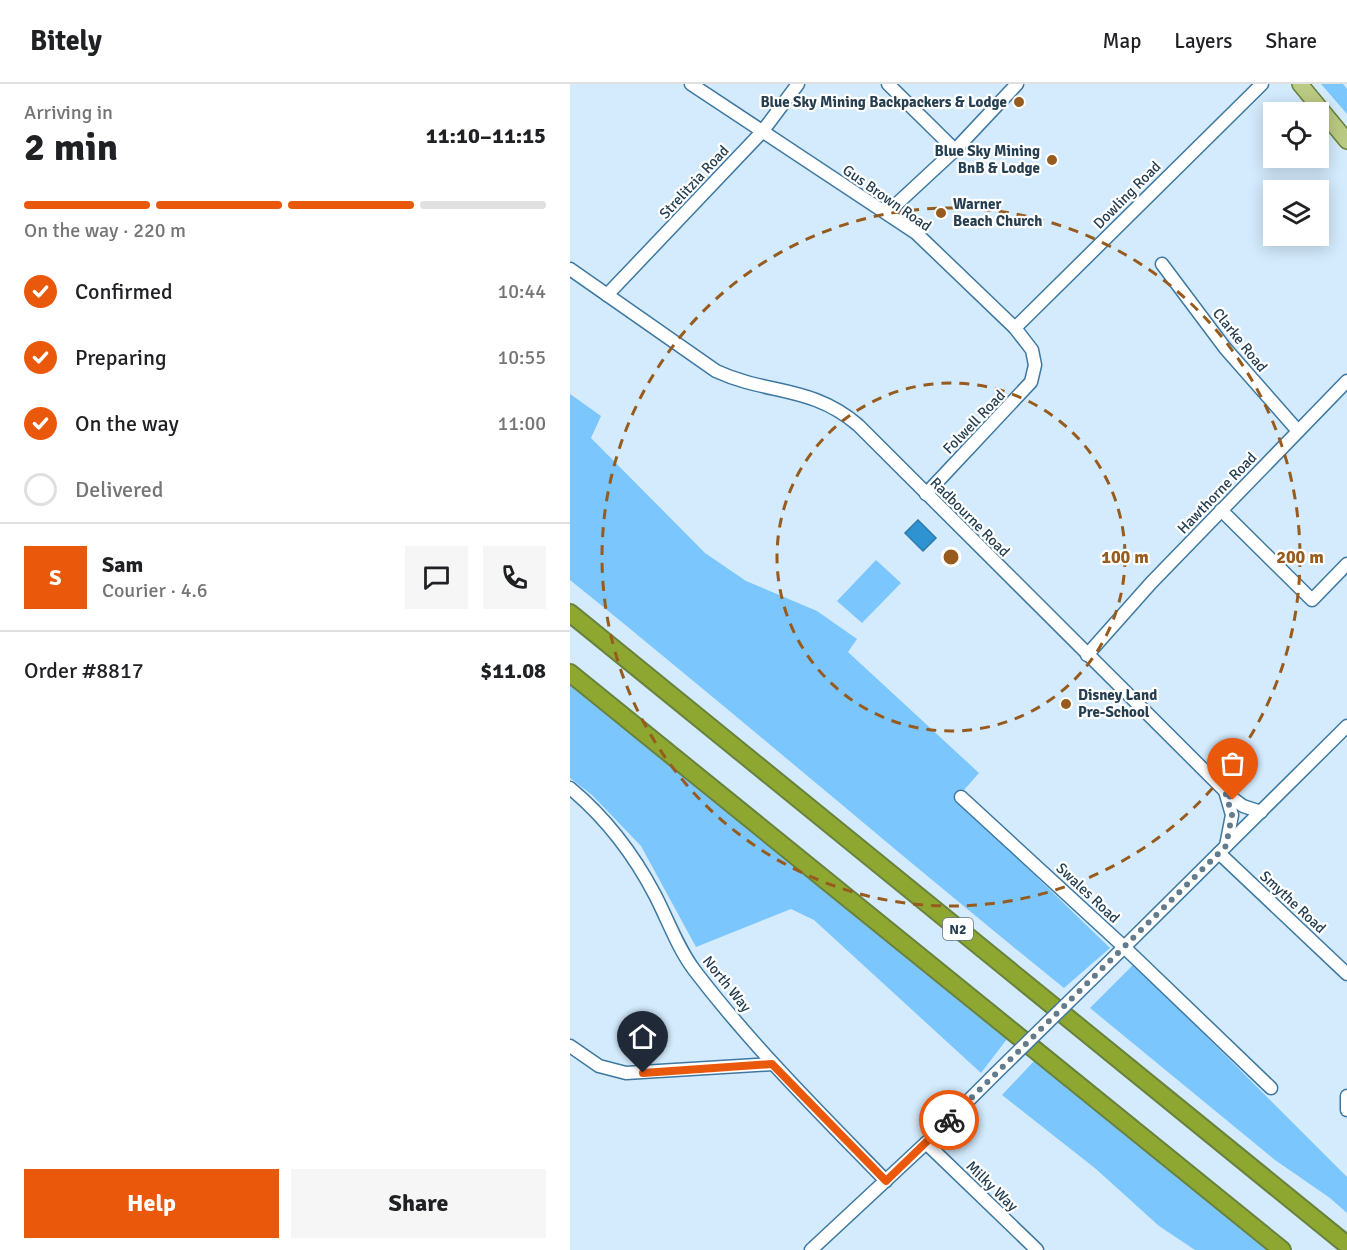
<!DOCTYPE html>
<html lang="en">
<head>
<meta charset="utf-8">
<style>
  :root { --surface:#fff; --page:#f6f6f6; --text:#202124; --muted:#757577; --line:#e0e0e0; --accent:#ea580c }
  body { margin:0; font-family:Signika,sans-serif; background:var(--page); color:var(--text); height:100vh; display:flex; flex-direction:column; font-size:22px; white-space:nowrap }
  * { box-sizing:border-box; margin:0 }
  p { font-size:20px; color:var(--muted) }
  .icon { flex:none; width:33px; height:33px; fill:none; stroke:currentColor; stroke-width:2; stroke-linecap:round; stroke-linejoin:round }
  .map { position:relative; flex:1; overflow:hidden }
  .sheet { display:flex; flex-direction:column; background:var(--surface); width:570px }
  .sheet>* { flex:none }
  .tools { position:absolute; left:693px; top:18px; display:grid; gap:12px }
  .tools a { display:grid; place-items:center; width:66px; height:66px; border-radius:0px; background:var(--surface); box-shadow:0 3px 15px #0003; font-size:30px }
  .pin { position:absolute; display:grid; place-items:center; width:51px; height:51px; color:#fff; margin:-62px -26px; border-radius:50% 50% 50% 0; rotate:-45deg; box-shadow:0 0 6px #0007 }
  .pin .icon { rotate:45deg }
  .courier { position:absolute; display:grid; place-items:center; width:60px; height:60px; margin:-30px; border:4px solid #ea580c; border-radius:50%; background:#fff; color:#222; box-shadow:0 2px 8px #0007 }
  .head em { font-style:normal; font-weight:700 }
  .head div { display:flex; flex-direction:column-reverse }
  .head { display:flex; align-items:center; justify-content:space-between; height:102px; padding:0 24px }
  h1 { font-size:39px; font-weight:700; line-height:45px }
  .bar { display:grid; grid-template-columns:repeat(4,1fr); gap:9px 6px; align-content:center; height:72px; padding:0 24px }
  .bar i { height:8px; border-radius:4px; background:var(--line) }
  .bar .current { background:var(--accent) }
  .bar p { grid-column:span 4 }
  .line { display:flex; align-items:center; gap:15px; padding:0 24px; border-top:2px solid var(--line) }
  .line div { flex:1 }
  .round { display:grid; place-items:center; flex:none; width:63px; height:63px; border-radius:0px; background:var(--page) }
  ol { padding:0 24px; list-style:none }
  li { display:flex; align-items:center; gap:18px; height:66px }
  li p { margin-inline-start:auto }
  li .icon { padding:6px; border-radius:50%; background:var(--accent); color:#fff; stroke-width:4 }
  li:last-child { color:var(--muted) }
  li i { width:33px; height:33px; border:3px solid var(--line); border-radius:50% }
  .primary-button { display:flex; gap:12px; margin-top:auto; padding:12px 24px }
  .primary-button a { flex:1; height:69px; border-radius:0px; background:var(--accent); color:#fff; font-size:24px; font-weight:700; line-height:69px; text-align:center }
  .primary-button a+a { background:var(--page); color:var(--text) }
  header { display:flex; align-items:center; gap:36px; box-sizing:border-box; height:84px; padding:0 30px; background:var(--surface); border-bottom:2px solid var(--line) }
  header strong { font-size:28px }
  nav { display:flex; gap:33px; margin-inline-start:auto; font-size:21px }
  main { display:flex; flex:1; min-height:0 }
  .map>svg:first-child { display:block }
  .green { fill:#7bc6fc }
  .water { fill:#2f93d2; stroke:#2c7aab; stroke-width:1.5 }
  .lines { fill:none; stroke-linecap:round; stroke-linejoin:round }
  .minor-casing { stroke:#3e78a1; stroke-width:15 }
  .major-casing { stroke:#69823c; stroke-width:18 }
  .highway-casing { stroke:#69823c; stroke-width:20 }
  .minor { stroke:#fff; stroke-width:12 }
  .major { stroke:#bbca83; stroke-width:15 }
  .highway { stroke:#8da731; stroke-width:16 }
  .minor-bridge-casing { stroke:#3e78a1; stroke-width:15; stroke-linecap:butt }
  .minor-bridge { stroke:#fff; stroke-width:12 }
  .done { stroke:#627b8d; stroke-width:6; stroke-dasharray:0 10.8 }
  .route { stroke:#ea580c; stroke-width:8 }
  .ring { fill:none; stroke:#975b1d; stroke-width:3; stroke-dasharray:10 8 }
  .poi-dot { fill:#975b1d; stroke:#fff; stroke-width:2 }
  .labels { text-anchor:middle; stroke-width:4.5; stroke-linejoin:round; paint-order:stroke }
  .shield { fill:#fff; stroke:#667884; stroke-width:1.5 }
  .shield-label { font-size:14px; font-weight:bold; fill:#253e50 }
  .poi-label { font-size:15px; font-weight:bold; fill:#253e50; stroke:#fff; text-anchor:end }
  .street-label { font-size:15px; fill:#253e50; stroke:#fff }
  .centre { fill:#975b1d; stroke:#fff; stroke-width:3 }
  .ring-label { font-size:18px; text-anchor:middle; font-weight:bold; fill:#975b1d; stroke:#fff; stroke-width:4.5; stroke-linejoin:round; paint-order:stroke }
</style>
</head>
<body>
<header>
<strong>Bitely</strong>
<nav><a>Map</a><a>Layers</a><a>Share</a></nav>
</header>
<main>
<section class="sheet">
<div class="head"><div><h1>2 min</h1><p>Arriving in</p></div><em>11:10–11:15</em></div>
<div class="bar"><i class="current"></i><i class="current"></i><i class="current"></i><i></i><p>On the way · 220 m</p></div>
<ol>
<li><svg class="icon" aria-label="check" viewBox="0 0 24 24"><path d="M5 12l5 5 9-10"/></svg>Confirmed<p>10:44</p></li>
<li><svg class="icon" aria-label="check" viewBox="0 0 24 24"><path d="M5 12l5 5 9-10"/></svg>Preparing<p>10:55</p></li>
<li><svg class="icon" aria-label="check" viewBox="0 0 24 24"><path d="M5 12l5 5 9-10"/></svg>On the way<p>11:00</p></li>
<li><i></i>Delivered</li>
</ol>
<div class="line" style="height:108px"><b class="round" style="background:var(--accent);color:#fff">S</b><div><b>Sam</b><p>Courier · 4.6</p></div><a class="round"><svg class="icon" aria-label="chat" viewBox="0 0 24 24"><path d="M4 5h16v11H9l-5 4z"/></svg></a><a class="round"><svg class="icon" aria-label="phone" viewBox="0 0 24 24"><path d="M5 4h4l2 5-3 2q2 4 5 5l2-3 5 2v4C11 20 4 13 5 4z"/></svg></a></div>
<div class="line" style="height:78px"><div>Order #8817</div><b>$11.08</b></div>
<div class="primary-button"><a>Help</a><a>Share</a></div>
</section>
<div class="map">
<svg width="777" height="1166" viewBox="0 0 777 1166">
  <rect width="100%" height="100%" fill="#d3ebfd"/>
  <g class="green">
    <polygon points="751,0 773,0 777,5 777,30"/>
    <path d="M 0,310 L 31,332 L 21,354 L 135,469 L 176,497 L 247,527 L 287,555 L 278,568 L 409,689 L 386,715 L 540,864 L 494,904 C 328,770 166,630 0,496 Z"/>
    <polygon points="306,476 331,499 292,539 267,517"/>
    <path d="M 0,601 C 148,717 291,838 437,955 L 411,989 L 244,836 L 221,825 L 126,863 L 71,762 L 22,711 L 0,694 Z"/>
    <polygon points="564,880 777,1093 777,1129 760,1114 705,1076 520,924"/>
    <polygon points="465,976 697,1166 625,1166 589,1142 526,1085 432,1011"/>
  </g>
  <polygon class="water" points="348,436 366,454 353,467 335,449"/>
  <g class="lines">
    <defs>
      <g id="minor">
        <polyline points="121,0 346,149 445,244 462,266 465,281 461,298 356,410"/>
        <polyline points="318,0 385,66"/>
        <polyline points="317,129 385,66 447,0"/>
        <polyline points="592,180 655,264 728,347"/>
        <path d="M 0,185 L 146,287 C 198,311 241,301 288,341 L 655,707 L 662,731 L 656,762"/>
        <polyline points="37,211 192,48 228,0"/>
        <polyline points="445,244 692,0"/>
        <polyline points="651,426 742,516 777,480"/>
        <polyline points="517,571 581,499 777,297"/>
        <path d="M 0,704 C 36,734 63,769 85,811 C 98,836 108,865 125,887 C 183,963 250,1029 316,1097"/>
        <polyline points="658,711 673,722 691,728"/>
        <polyline points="391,713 553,862 701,1004"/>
        <polyline points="649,769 777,890"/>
        <polyline points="521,896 777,642"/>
        <polyline points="0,962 29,982 56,989 203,980"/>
        <polyline points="777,1012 777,1026"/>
        <polyline points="356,1059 467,1166"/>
        <polyline points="241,1166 356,1059 425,990"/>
      </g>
      <polyline id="major" points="730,0 777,57"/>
      <g id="highway">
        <polyline points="0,529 777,1161"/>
        <polyline points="0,589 712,1166"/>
      </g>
    </defs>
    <use href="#minor" class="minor-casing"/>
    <use href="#major" class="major-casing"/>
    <use href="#highway" class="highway-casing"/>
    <use href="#minor" class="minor"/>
    <use href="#major" class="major"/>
    <use href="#highway" class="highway"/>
    <defs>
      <polyline id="minor-bridge" points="425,990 521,896"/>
    </defs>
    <use href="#minor-bridge" class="minor-bridge-casing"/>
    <use href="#minor-bridge" class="minor-bridge"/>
  </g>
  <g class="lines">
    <polyline class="done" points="379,1036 656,762 662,731 655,707 663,716"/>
    <polyline class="route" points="73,989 202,980 316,1097 379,1036"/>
  </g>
  <g class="ring">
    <circle cx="381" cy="473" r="174"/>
    <circle cx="381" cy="473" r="349"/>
  </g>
  <g class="poi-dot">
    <circle cx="449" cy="18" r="6"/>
    <circle cx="482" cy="76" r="6"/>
    <circle cx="371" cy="129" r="6"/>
    <circle cx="496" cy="620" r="6"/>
  </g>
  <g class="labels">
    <rect class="shield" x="373" y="834" width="30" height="22" rx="4.5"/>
    <g class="shield-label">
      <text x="388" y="850">N2</text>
    </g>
    <g class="poi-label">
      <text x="437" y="23">Blue Sky Mining Backpackers &amp; Lodge</text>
      <text x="470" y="72">Blue Sky Mining<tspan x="470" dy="17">BnB &amp; Lodge</tspan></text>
      <text x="383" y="125" text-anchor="start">Warner<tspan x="383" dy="17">Beach Church</tspan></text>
      <text x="508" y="616" text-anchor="start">Disney Land<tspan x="508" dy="17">Pre-School</tspan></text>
    </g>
    <g class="street-label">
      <text transform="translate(124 98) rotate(-47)" y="5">Strelitzia Road</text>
      <text transform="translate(557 111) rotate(-45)" y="5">Dowling Road</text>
      <text transform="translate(317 114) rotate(35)" y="5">Gus Brown Road</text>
      <text transform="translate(670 256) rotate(51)" y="5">Clarke Road</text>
      <text transform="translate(404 338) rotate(-46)" y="5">Folwell Road</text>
      <text transform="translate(647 409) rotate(-46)" y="5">Hawthorne Road</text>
      <text transform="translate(400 433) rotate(45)" y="5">Radbourne Road</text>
      <text transform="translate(518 809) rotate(43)" y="5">Swales Road</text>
      <text transform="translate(723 818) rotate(43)" y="5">Smythe Road</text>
      <text transform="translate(157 900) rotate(51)" y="5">North Way</text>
      <text transform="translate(422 1102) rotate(44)" y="5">Milky Way</text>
    </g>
  </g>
  <circle cx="381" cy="473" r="9" class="centre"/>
  <g class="ring-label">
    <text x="555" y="479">100 m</text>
    <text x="730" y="479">200 m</text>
  </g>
</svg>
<div class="tools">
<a><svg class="icon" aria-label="locate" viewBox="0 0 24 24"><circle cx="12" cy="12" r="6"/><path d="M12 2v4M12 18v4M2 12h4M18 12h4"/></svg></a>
<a><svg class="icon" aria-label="layers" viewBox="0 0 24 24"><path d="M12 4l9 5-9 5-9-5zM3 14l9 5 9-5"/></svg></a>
</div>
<div class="pin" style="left:663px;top:716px;background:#ea580c"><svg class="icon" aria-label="bag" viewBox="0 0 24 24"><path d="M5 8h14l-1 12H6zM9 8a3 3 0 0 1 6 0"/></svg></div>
<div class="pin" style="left:73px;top:989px;background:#1f2937"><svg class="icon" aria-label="home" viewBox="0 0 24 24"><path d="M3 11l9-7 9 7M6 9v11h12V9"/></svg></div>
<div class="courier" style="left:379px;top:1036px"><svg class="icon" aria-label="bike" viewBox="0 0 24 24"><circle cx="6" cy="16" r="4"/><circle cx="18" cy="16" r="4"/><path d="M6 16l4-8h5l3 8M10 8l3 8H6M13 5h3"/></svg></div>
</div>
</main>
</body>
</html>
